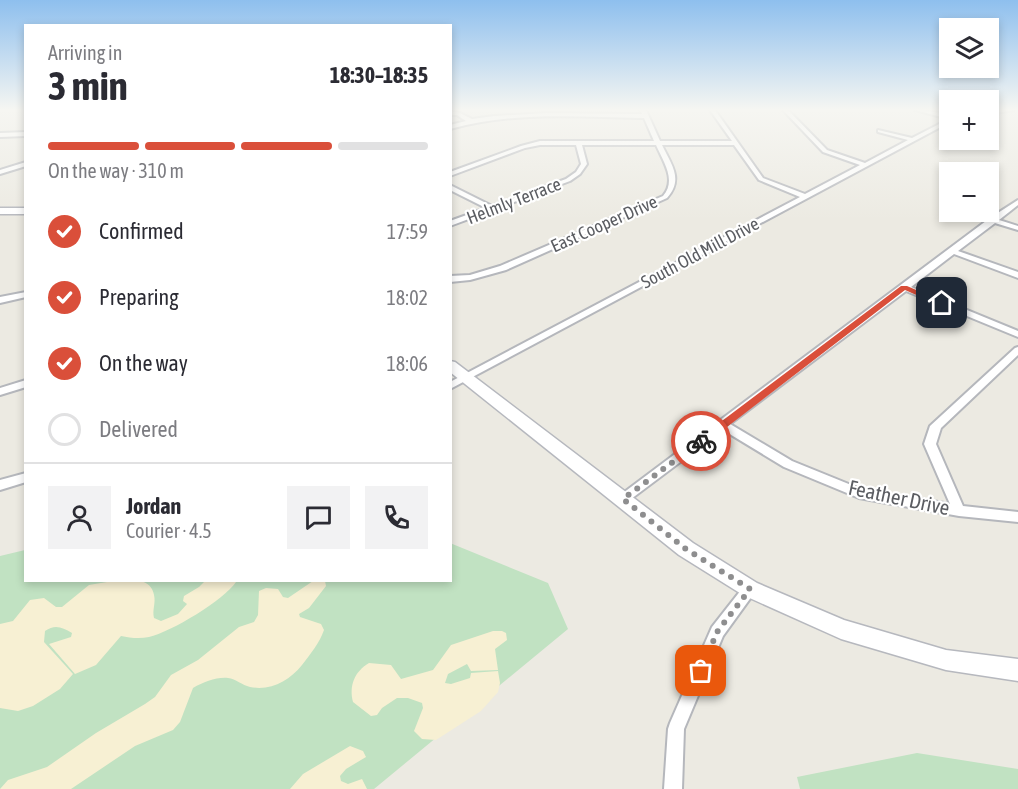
<!DOCTYPE html>
<html lang="en">
<head>
<meta charset="utf-8">
<style>
  :root { --surface:#fff; --page:#f2f2f3; --text:#2b2b33; --muted:#7c7c81; --line:#e1e1e2; --accent:#da4f3a }
  body { margin:0; font-family:"Asap Condensed",sans-serif; background:var(--page); color:var(--text); height:100vh; display:flex; flex-direction:column; font-size:22px; white-space:nowrap }
  * { box-sizing:border-box; margin:0 }
  p { font-size:20px; color:var(--muted) }
  .icon { flex:none; width:33px; height:33px; fill:none; stroke:currentColor; stroke-width:2; stroke-linecap:round; stroke-linejoin:round }
  .map { position:relative; flex:1; overflow:hidden }
  .details { position:absolute; left:24px; top:24px; width:428px; height:558px; display:flex; flex-direction:column; background:var(--surface); border-radius:0px; box-shadow:0 3px 9px #0003 }
  .details>* { flex:none }
  .fabs { position:absolute; left:939px; top:18px; display:grid; gap:12px }
  .fabs a { display:grid; place-items:center; width:60px; height:60px; border-radius:0px; background:var(--surface); box-shadow:0 3px 9px #0003; font-size:30px }
  .pin { position:absolute; display:grid; place-items:center; width:51px; height:51px; color:#fff; margin:-26px; border-radius:12px; box-shadow:0 3px 9px #0006 }
  .courier { position:absolute; display:grid; place-items:center; width:60px; height:60px; margin:-30px; border:4px solid #da4f3a; border-radius:50%; background:#fff; color:#222; box-shadow:0 2px 8px #0007 }
  .head em { font-style:normal; font-weight:700 }
  .head div { display:flex; flex-direction:column-reverse }
  .head { display:flex; align-items:center; justify-content:space-between; height:102px; padding:0 24px }
  h1 { font-size:39px; font-weight:700; line-height:45px }
  .bar { display:grid; grid-template-columns:repeat(4,1fr); gap:9px 6px; align-content:center; height:72px; padding:0 24px }
  .bar i { height:8px; border-radius:4px; background:var(--line) }
  .bar .active { background:var(--accent) }
  .bar p { grid-column:span 4 }
  .line { display:flex; align-items:center; gap:15px; padding:0 24px; border-top:2px solid var(--line) }
  .line div { flex:1 }
  .round { display:grid; place-items:center; flex:none; width:63px; height:63px; border-radius:0px; background:var(--page) }
  ol { padding:0 24px; list-style:none }
  li { display:flex; align-items:center; gap:18px; height:66px }
  li p { margin-inline-start:auto }
  li .icon { padding:6px; border-radius:50%; background:var(--accent); color:#fff; stroke-width:4 }
  li:last-child { color:var(--muted) }
  li i { width:33px; height:33px; border:3px solid var(--line); border-radius:50% }
  .map>svg:first-child { display:block }
  .green { fill:#c1e2c2 }
  .sand { fill:#f7f0d3 }
  .lines { fill:none; stroke-linecap:round; stroke-linejoin:round }
  .street-casing { stroke:#b5b7bc; stroke-width:4 }
  .secondary-casing { stroke:#b6b8be; stroke-width:3 }
  .street { fill:#fff; fill-rule:evenodd }
  .secondary { fill:#fff; fill-rule:evenodd }
  .route { fill:#da4f3a }
  .done { stroke:#8e8e8f; stroke-width:6; stroke-dasharray:0 10.8 }
  .labels { text-anchor:middle; stroke-width:4.5; stroke-linejoin:round; paint-order:stroke }
  .far-street-label { font-size:18px; fill:#5b5d62; stroke:#fff }
  .street-label { font-size:21px; fill:#5b5d62; stroke:#fff }
</style>
</head>
<body>
<div class="map">
<svg width="1018" height="789" viewBox="0 0 1018 789">
  <rect width="100%" height="100%" fill="#eceae2"/>
  <g class="green">
    <polygon points="450,543 548,583 568,629 374,789 0,789 0,556 25,550 26,580 450,580"/>
    <polygon points="917,753 1018,769 1018,789 800,789 797,777"/>
  </g>
  <g class="sand">
    <path d="M 113,581 C 127,580 151,576 154,595 C 156,603 152,610 154,618 L 161,621 L 178,614 L 187,604 L 183,601 L 184,596 L 199,587 L 205,581 L 236,582 C 224,600 171,632 149,637 C 140,639 130,638 121,636 L 96,665 L 75,674 L 49,644 L 71,637 L 72,633 C 62,627 55,624 45,631 L 44,642 L 73,674 L 60,689 L 33,706 L 18,711 L 0,708 L 0,624 L 13,621 L 30,600 L 44,598 L 56,607 L 62,607 L 89,585 Z"/>
    <path d="M 313,581 L 325,581 L 326,586 L 309,608 L 299,614 L 300,617 L 321,624 L 324,630 C 319,644 311,653 302,665 C 289,681 271,691 250,687 C 242,685 236,679 228,678 C 216,677 204,682 193,688 L 180,722 L 173,730 L 135,746 L 71,789 L 0,789 L 8,780 L 47,767 L 96,733 L 145,704 L 155,697 L 171,675 L 198,660 L 239,627 L 254,622 L 258,615 L 259,591 L 266,588 L 278,589 L 283,597 L 288,598 Z"/>
    <path d="M 493,631 L 502,631 L 506,633 L 507,640 L 495,649 L 498,670 L 471,671 L 467,664 L 448,674 L 445,683 L 451,684 L 470,678 L 471,673 L 498,671 L 500,683 L 498,692 L 481,711 L 436,740 L 422,739 L 414,731 L 423,708 L 422,703 L 408,698 L 397,698 L 382,708 L 377,715 L 371,716 L 353,702 C 349,686 354,672 369,663 L 391,665 L 401,679 L 433,670 L 451,645 Z"/>
    <polygon points="350,746 363,751 366,757 346,769 340,776 341,781 348,784 362,779 367,789 290,789 303,774"/>
  </g>
  <g class="lines">
    <defs>
      <g id="street">
        <path d="M 640,110 L 646,110 L 660,141 L 732,141 L 710,110 L 715,110 L 763,178 L 805,194 L 860,165 L 823,152 L 783,110 L 788,110 L 827,150 L 865,163 L 908,140 L 878,132 L 878,130 L 912,138 L 949,119 L 915,110 L 923,110 L 950,115 L 950,122 L 450,389 L 450,382 L 800,197 L 759,180 L 734,145 L 662,145 C 671,164 684,179 667,198 L 506,270 L 470,280 L 450,282 L 450,276 L 470,275 L 500,266 L 663,196 C 677,180 663,161 656,145 L 582,145 L 587,164 L 580,174 L 570,181 L 450,226 L 450,221 L 486,208 L 450,190 L 450,185 L 492,206 L 566,179 L 576,172 L 581,164 L 576,145 L 540,145 L 525,148 L 450,176 L 450,172 L 521,146 L 540,141 L 654,141 L 644,118 C 579,117 513,111 450,129 L 450,125 L 466,121 L 457,115 L 450,115 L 450,111 L 460,113 L 472,119 L 494,116 L 546,113 L 642,114 Z"/>
        <polygon points="988,110 1014,110 988,114"/>
        <polygon points="26,132 26,136 0,137 0,133"/>
        <polygon points="26,162 26,166 0,174 0,170"/>
        <polygon points="1018,200 1018,205 999,220 1018,226 1018,230 995,223 958,251 1018,272 1018,278 954,254 911,287 1018,331 1018,337 906,291 730,424 792,461 861,489 950,504 924,444 930,426 1015,348 1018,347 1018,355 941,428 936,444 963,506 1018,512 1018,522 959,516 859,498 784,467 723,430 627,502 623,504 619,502 617,499 619,496 990,218"/>
        <polygon points="26,292 26,297 0,303 0,297"/>
        <polygon points="26,380 26,387 0,395 0,388"/>
        <polygon points="26,473 26,482 0,490 0,480"/>
        <polygon points="750,583 755,585 757,589 723,636 684,729 682,789 664,789 668,729 670,723 712,627 745,585"/>
      </g>
      <g id="secondary">
        <rect x="0" y="208" width="26" height="6"/>
        <polygon points="450,361 455,362 693,543 757,583 844,620 946,650 1018,659 1018,681 946,670 841,639 743,595 679,555 450,372"/>
      </g>
    </defs>
    <use href="#street" class="street-casing"/>
    <use href="#secondary" class="secondary-casing"/>
    <use href="#street" class="street"/>
    <use href="#secondary" class="secondary"/>
  </g>
  <linearGradient id="sky" x2="0" y2="1"><stop stop-color="#8ebfee"/><stop offset="0.5" stop-color="#f6f6f2"/><stop offset="1" stop-color="#f6f6f2" stop-opacity="0"/></linearGradient>
  <rect width="1018" height="220" fill="url(#sky)"/>
  <polygon class="route" points="901,286 907,286 946,303 939,305 905,290 705,444 698,444 698,439"/>
  <g class="lines">
    <polyline class="done" points="701,671 717,632 750,589 686,549 623,499 701,441"/>
  </g>
  <g class="labels">
    <g class="far-street-label">
      <text transform="translate(514 201) rotate(-21)" y="6">Helmly Terrace</text>
      <text transform="translate(604 224) rotate(-24)" y="6">East Cooper Drive</text>
      <text transform="translate(700 253) rotate(-28)" y="6">South Old Mill Drive</text>
    </g>
    <g class="street-label">
      <text transform="translate(899 498) rotate(12)" y="7">Feather Drive</text>
    </g>
  </g>
</svg>
<div class="fabs">
<a><svg class="icon" aria-label="layers" viewBox="0 0 24 24"><path d="M12 4l9 5-9 5-9-5zM3 14l9 5 9-5"/></svg></a>
<a>+</a>
<a>−</a>
</div>
<div class="pin" style="left:701px;top:671px;background:#ea580c"><svg class="icon" aria-label="bag" viewBox="0 0 24 24"><path d="M5 8h14l-1 12H6zM9 8a3 3 0 0 1 6 0"/></svg></div>
<div class="pin" style="left:942px;top:303px;background:#1f2937"><svg class="icon" aria-label="home" viewBox="0 0 24 24"><path d="M3 11l9-7 9 7M6 9v11h12V9"/></svg></div>
<div class="courier" style="left:701px;top:441px"><svg class="icon" aria-label="bike" viewBox="0 0 24 24"><circle cx="6" cy="16" r="4"/><circle cx="18" cy="16" r="4"/><path d="M6 16l4-8h5l3 8M10 8l3 8H6M13 5h3"/></svg></div>
<section class="details">
<div class="head"><div><h1>3 min</h1><p>Arriving in</p></div><em>18:30–18:35</em></div>
<div class="bar"><i class="active"></i><i class="active"></i><i class="active"></i><i></i><p>On the way · 310 m</p></div>
<ol>
<li><svg class="icon" aria-label="check" viewBox="0 0 24 24"><path d="M5 12l5 5 9-10"/></svg>Confirmed<p>17:59</p></li>
<li><svg class="icon" aria-label="check" viewBox="0 0 24 24"><path d="M5 12l5 5 9-10"/></svg>Preparing<p>18:02</p></li>
<li><svg class="icon" aria-label="check" viewBox="0 0 24 24"><path d="M5 12l5 5 9-10"/></svg>On the way<p>18:06</p></li>
<li><i></i>Delivered</li>
</ol>
<div class="line" style="height:108px"><a class="round"><svg class="icon" aria-label="person" viewBox="0 0 24 24"><circle cx="12" cy="8" r="4"/><path d="M4 21q1-7 8-7t8 7"/></svg></a><div><b>Jordan</b><p>Courier · 4.5</p></div><a class="round"><svg class="icon" aria-label="chat" viewBox="0 0 24 24"><path d="M4 5h16v11H9l-5 4z"/></svg></a><a class="round"><svg class="icon" aria-label="phone" viewBox="0 0 24 24"><path d="M5 4h4l2 5-3 2q2 4 5 5l2-3 5 2v4C11 20 4 13 5 4z"/></svg></a></div>
</section>
</div>
</body>
</html>
